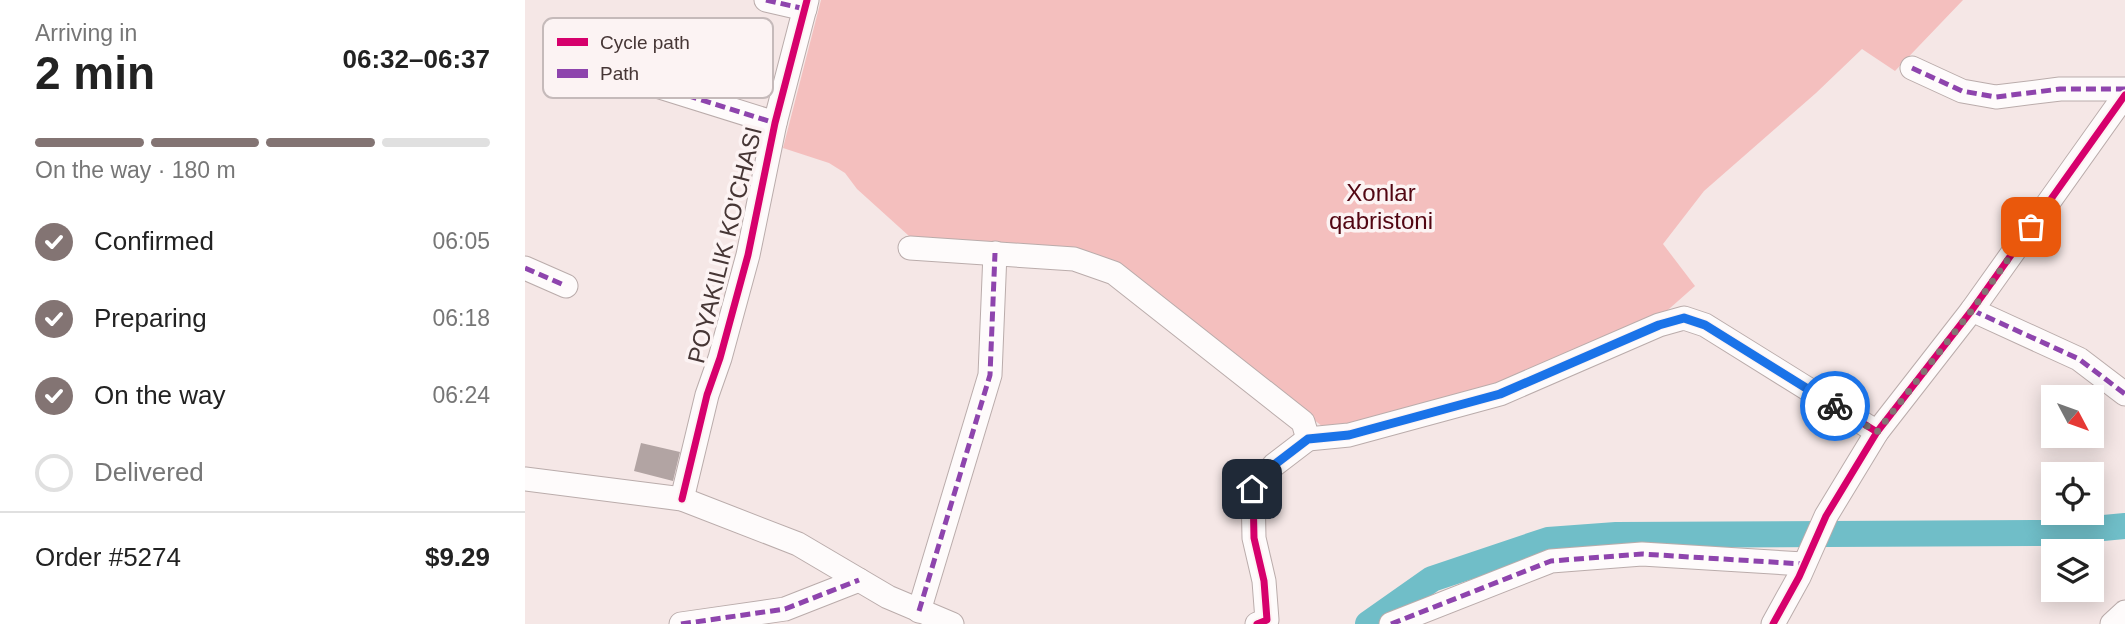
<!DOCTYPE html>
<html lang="en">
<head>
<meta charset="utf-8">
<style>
  :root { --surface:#fff; --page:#f6f6f6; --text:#222; --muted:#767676; --line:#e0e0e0; --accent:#837473 }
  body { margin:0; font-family:Arial,sans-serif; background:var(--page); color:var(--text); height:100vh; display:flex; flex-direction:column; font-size:26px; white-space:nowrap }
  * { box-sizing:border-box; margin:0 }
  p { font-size:23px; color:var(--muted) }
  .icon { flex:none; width:38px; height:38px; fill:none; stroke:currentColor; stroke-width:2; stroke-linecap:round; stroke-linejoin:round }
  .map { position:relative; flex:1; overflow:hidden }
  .details { display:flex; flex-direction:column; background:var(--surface); width:525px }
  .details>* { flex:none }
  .needle { width:46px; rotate:131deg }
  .tools { position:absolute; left:1516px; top:385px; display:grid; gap:14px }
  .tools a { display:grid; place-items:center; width:63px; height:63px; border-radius:0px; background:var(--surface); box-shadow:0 4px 18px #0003; font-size:35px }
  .pin { position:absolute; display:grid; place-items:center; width:60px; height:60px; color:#fff; margin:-30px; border-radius:14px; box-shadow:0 4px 10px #0006 }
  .courier { position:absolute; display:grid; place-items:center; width:70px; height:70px; margin:-35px; border:5px solid #1a73e8; border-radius:50%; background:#fff; color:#222; box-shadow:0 2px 9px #0007 }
  .summary em { font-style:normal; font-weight:700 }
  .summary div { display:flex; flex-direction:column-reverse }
  .summary { display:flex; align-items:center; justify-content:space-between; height:119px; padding:0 35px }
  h1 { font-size:46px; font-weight:700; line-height:52px }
  .bar { display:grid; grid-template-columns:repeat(4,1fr); gap:10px 7px; align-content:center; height:84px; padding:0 35px }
  .bar i { height:9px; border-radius:5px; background:var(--line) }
  .bar .current { background:var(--accent) }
  .bar p { grid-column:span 4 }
  .line { display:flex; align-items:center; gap:18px; padding:0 35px; border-top:2px solid var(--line) }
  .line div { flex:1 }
  ol { padding:0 35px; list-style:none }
  li { display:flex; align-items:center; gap:21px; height:77px }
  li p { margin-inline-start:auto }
  li .icon { padding:7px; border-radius:50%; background:var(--accent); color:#fff; stroke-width:4 }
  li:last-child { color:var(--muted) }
  li i { width:38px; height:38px; border:4px solid var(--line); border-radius:50% }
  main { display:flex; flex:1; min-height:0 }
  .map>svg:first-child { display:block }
  .green { fill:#f4bfbe }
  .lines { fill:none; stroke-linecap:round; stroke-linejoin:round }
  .canal { stroke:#70bec8; stroke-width:26 }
  .building { fill:#b2a4a3 }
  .minor-casing { stroke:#baacab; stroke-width:25 }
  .minor { stroke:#fefbfb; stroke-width:23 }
  .quiet { stroke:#8e44ad; stroke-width:5; stroke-dasharray:10 5; stroke-linecap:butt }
  .cycleway-casing { stroke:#fcf3f3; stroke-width:11 }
  .cycleway { stroke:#d6006c; stroke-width:7 }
  .done { stroke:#837473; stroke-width:7; stroke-dasharray:0 12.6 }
  .route { stroke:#1a73e8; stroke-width:9 }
  .labels { text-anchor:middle; stroke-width:7; stroke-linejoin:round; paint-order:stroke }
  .park-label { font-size:24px; fill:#520612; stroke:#fcf3f3 }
  .street-label { font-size:24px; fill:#463635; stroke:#fcf3f3 }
  .key { fill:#fcf3f3; stroke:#c5baba; stroke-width:2 }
  .key-label { font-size:19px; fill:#463635 }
</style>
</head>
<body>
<main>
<section class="details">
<div class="summary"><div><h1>2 min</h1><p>Arriving in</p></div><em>06:32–06:37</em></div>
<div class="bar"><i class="current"></i><i class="current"></i><i class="current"></i><i></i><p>On the way · 180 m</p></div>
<ol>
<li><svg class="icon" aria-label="check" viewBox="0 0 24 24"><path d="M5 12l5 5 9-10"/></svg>Confirmed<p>06:05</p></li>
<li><svg class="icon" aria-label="check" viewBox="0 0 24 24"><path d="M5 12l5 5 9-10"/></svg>Preparing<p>06:18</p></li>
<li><svg class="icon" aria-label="check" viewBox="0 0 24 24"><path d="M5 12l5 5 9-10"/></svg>On the way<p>06:24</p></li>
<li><i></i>Delivered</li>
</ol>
<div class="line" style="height:91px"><div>Order #5274</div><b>$9.29</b></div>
</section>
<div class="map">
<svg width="1600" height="624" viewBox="0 0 1600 624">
  <rect width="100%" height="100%" fill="#f5e7e6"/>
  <polygon class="green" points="296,0 1438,0 1370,71 1337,49 1291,93 1179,191 1138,244 1170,286 1127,324 1047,363 803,431 598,266 558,250 384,236 332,189 320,173 304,163 258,148"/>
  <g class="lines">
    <polyline class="canal" points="843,624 907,579 1023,540 1091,535 1526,533 1600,526"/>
  </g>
  <polygon class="building" points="116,443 155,452 148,481 109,471"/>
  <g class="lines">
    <defs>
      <g id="minor">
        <polyline points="241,0 280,9"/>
        <polyline points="1387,68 1437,91 1471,97 1535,89 1600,89"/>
        <polyline points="119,82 250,123"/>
        <polyline points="385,248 549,259 589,273 778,422 783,439"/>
        <polyline points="0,268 41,286"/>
        <polyline points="1447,310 1554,359 1600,394"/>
        <polyline points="783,439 824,435 975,394 1134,325 1159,318 1180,325 1352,432"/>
        <polyline points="0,479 157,499 273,544 363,597 427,624"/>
        <polyline points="157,499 182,395 195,358 223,255 250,123 282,0"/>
        <polyline points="394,611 465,375 470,253"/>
        <polyline points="156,624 260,609 334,580"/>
        <polyline points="732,624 742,620 739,581 729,538 728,489 749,465 783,439"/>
        <polyline points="866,624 1026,561 1117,554 1278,564"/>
        <polyline points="1248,624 1274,577 1301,516 1352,432 1447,310 1600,95"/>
        <polyline points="1587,624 1600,612"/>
      </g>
    </defs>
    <use href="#minor" class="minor-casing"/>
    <use href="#minor" class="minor"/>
    <g class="quiet">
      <polyline points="241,0 280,9"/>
      <polyline points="1387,68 1437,91 1471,97 1535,89 1600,89"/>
      <polyline points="119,82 250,123"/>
      <polyline points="0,268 41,286"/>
      <polyline points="1447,310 1554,359 1600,394"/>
      <polyline points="394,611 465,375 470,253"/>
      <polyline points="156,624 260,609 334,580"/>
      <polyline points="866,624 1026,561 1117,554 1278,564"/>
    </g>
    <defs>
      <g id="cycleway">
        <polyline points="157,499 182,395 195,358 223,255 250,123 282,0"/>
        <polyline points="732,624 742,620 739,581 729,538 728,489 749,465 783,439 824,435 975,394 1134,325 1159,318 1180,325 1352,432"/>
        <polyline points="1248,624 1274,577 1301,516 1352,432 1447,310 1600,95"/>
      </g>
    </defs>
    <use href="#cycleway" class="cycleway-casing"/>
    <use href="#cycleway" class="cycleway"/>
  </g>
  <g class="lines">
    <polyline class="done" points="1310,406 1352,432 1447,310 1506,227"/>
    <polyline class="route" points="727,489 749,465 783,439 824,435 975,394 1134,325 1159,318 1180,325 1310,406"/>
  </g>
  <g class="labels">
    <g class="park-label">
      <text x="856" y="201">Xonlar<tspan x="856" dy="28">qabristoni</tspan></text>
    </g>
    <g class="street-label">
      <text transform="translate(200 245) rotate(-76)" y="8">POYAKILIK KO'CHASI</text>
    </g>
  </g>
  <rect x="18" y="18" width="230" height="80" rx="10" class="key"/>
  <rect x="32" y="38" width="31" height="8" fill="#d6006c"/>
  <rect x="32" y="69" width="31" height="9" fill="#8e44ad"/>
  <g class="key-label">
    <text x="75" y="49">Cycle path</text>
    <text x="75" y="80">Path</text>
  </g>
</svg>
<div class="tools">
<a><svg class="needle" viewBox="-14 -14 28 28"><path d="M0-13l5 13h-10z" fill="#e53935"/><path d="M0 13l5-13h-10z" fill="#767676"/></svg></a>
<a><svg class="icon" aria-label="locate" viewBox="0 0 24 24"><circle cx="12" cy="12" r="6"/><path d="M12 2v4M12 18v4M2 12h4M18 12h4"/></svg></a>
<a><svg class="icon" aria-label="layers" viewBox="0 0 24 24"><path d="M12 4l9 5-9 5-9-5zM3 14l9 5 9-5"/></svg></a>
</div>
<div class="pin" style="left:1506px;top:227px;background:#ea580c"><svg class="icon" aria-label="bag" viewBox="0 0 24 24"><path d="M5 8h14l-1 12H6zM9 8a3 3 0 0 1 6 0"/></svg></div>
<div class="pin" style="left:727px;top:489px;background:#1f2937"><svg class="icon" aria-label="home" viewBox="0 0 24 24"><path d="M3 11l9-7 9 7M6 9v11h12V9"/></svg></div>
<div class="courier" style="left:1310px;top:406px"><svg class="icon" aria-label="bike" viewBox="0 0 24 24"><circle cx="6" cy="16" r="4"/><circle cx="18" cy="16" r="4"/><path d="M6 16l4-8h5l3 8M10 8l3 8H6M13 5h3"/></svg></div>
</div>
</main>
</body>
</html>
